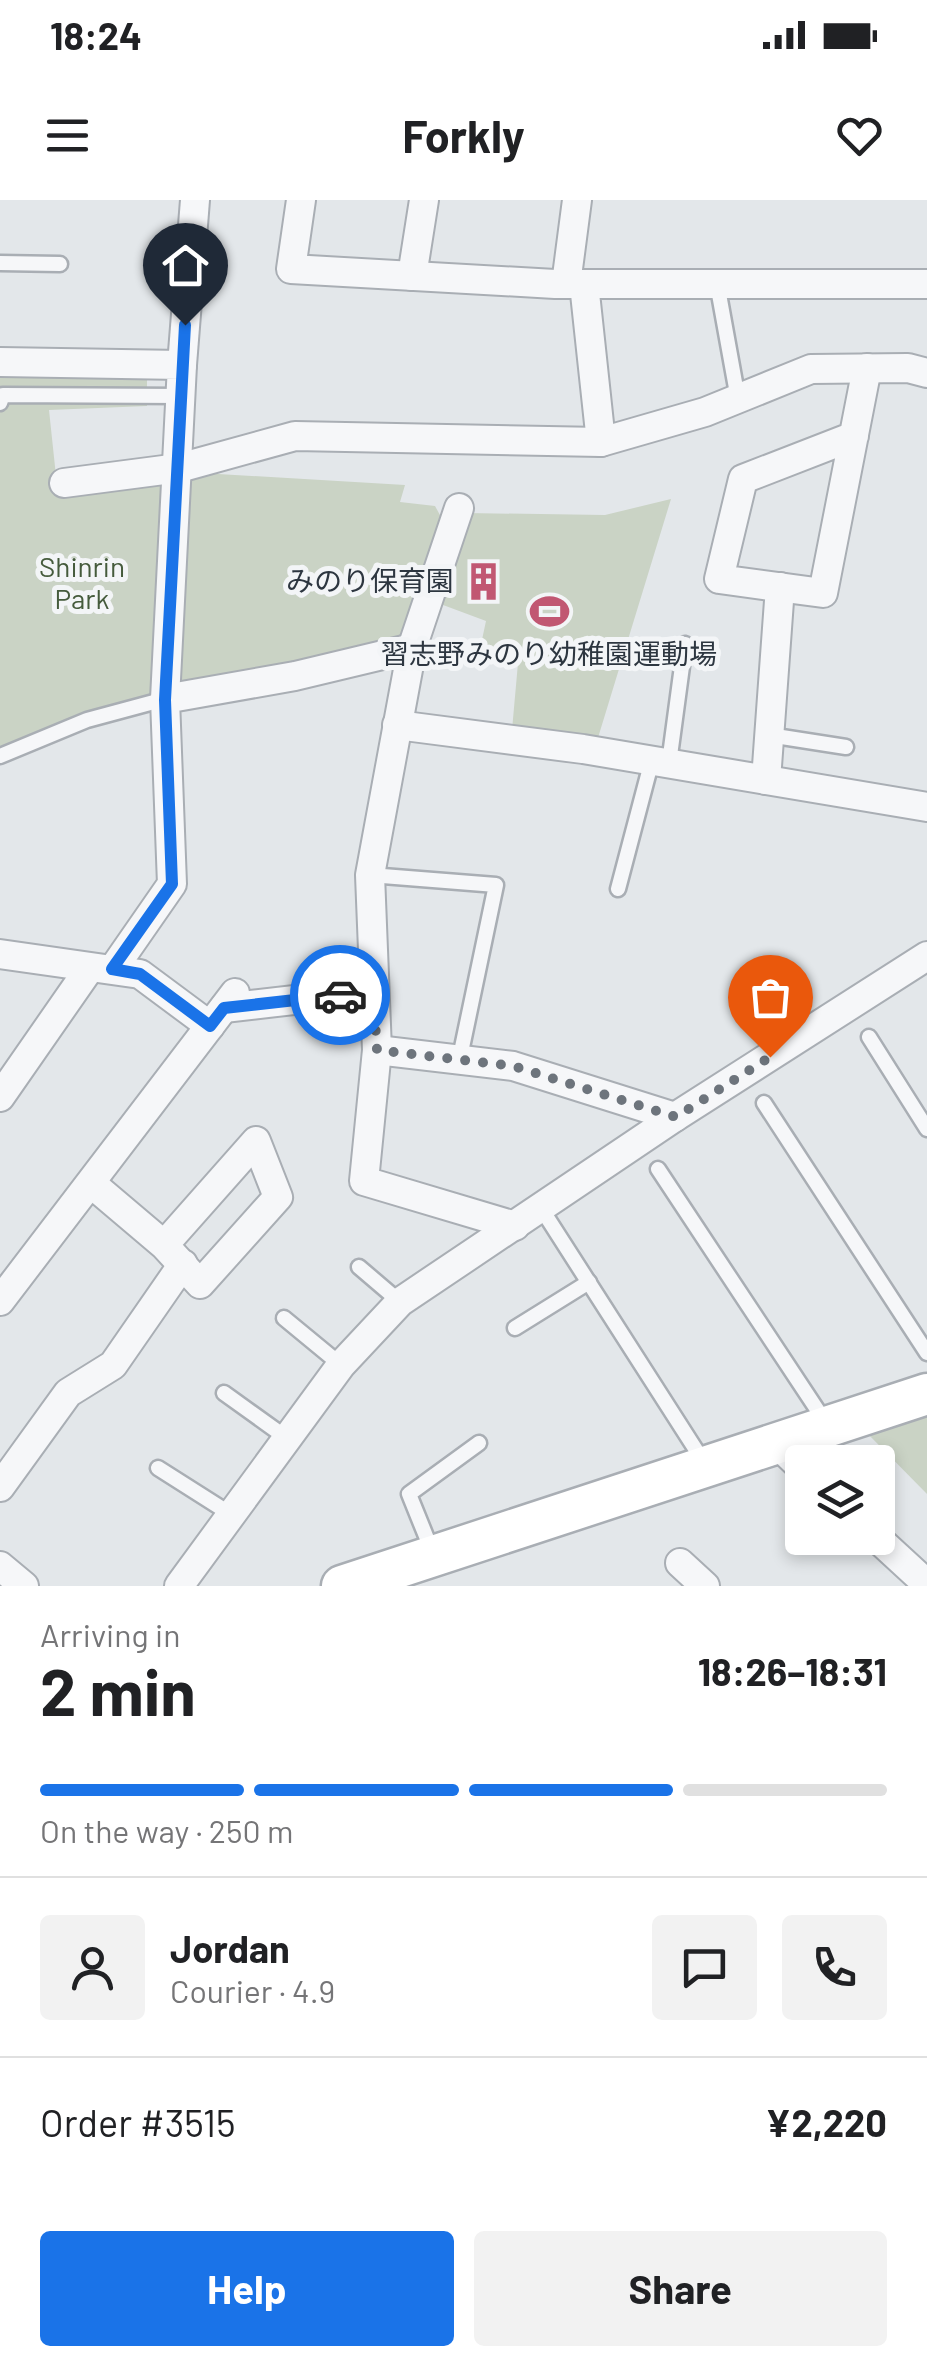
<!DOCTYPE html>
<html lang="en">
<head>
<meta charset="utf-8">
<style>
  :root { --surface:#fff; --page:#f2f2f2; --text:#202124; --muted:#757577; --line:#e0e0e0; --accent:#1a73e8 }
  body { margin:0; font-family:Barlow,"Noto Sans JP",sans-serif; background:var(--page); color:var(--text); height:100vh; display:flex; flex-direction:column; font-size:38px; white-space:nowrap }
  * { box-sizing:border-box; margin:0 }
  p { font-size:32px; color:var(--muted) }
  .icon { flex:none; width:55px; height:55px; fill:none; stroke:currentColor; stroke-width:2; stroke-linecap:round; stroke-linejoin:round }
  .map { position:relative; height:1386px; overflow:hidden }
  .drawer { display:flex; flex-direction:column; background:var(--surface); flex:1 }
  .drawer>* { flex:none }
  .buttons { position:absolute; left:785px; top:1245px; display:grid; gap:20px }
  .buttons a { display:grid; place-items:center; width:110px; height:110px; border-radius:10px; background:var(--surface); box-shadow:0 5px 15px #0003; font-size:50px }
  .pin { position:absolute; display:grid; place-items:center; width:85px; height:85px; color:#fff; margin:-102px -42px; border-radius:50% 50% 50% 0; rotate:-45deg; box-shadow:0 0 10px #0007 }
  .pin .icon { rotate:45deg }
  .courier { position:absolute; display:grid; place-items:center; width:100px; height:100px; margin:-50px; border:8px solid #1a73e8; border-radius:50%; background:#fff; color:#222; box-shadow:0 2px 12px #0007 }
  .head em { font-style:normal; font-weight:700 }
  .head div { display:flex; flex-direction:column-reverse }
  .head { display:flex; align-items:center; justify-content:space-between; height:170px; padding:0 40px }
  h1 { font-size:65px; font-weight:700; line-height:75px }
  .bar { display:grid; grid-template-columns:repeat(4,1fr); gap:15px 10px; align-content:center; height:120px; padding:0 40px }
  .bar i { height:12px; border-radius:8px; background:var(--line) }
  .bar .current { background:var(--accent) }
  .bar p { grid-column:span 4 }
  .line { display:flex; align-items:center; gap:25px; padding:0 40px; border-top:2px solid var(--line) }
  .line div { flex:1 }
  .round { display:grid; place-items:center; flex:none; width:105px; height:105px; border-radius:10px; background:var(--page) }
  .primary-button { display:flex; gap:20px; margin-top:auto; padding:20px 40px }
  .primary-button a { flex:1; height:115px; border-radius:10px; background:var(--accent); color:#fff; font-size:40px; font-weight:700; line-height:115px; text-align:center }
  .primary-button a+a { background:var(--page); color:var(--text) }
  .status { display:flex; justify-content:space-between; align-items:center; height:70px; padding:0 50px; background:var(--surface); direction:ltr }
  .status svg { height:28px; fill:currentColor }
  header { display:flex; justify-content:space-between; align-items:center; height:130px; padding:0 40px; background:var(--surface); font-size:45px; font-weight:700 }
  .map>svg:first-child { display:block }
  .green { fill:#cad3c5 }
  .lines { fill:none; stroke-linecap:round; stroke-linejoin:round }
  .lane-casing { stroke:#a9aeb4; stroke-width:19 }
  .street-casing { stroke:#a9aeb4; stroke-width:32 }
  .secondary-casing { stroke:#a9aeb4; stroke-width:45 }
  .lane { stroke:#f6f7f9; stroke-width:14 }
  .street { stroke:#f6f7f9; stroke-width:28 }
  .secondary { stroke:#fff; stroke-width:40 }
  .done { stroke:#6d747c; stroke-width:10; stroke-dasharray:0 18 }
  .route { stroke:#1a73e8; stroke-width:12 }
  .labels { text-anchor:middle; stroke-width:10; stroke-linejoin:round; paint-order:stroke }
  .park-label { font-size:28px; fill:#455b3c; stroke:#f3f5f7 }
  .poi-label { font-size:28px; fill:#2d3640; stroke:#f3f5f7; text-anchor:end }
</style>
</head>
<body>
<div class="status"><b>18:24</b><svg viewBox="0 0 49 12"><path d="M0 12V9h3v3zM5 12V6h3v6zM10 12V3h3v9zM15 12V0h3v12zM26 1h20v11H26zM47 4h2v5h-2z"/></svg></div>
<header><svg class="icon" aria-label="menu" viewBox="0 0 24 24"><path d="M4 6h16M4 12h16M4 18h16"/></svg>Forkly<svg class="icon" aria-label="heart" viewBox="0 0 24 24"><path d="M12 20l-8-8c-3-5 5-10 8-4 3-6 11-1 8 4z"/></svg></header>
<div class="map">
<svg width="927" height="1386" viewBox="0 0 927 1386">
  <rect width="100%" height="100%" fill="#e3e7ea"/>
  <g class="green">
    <polygon points="0,171 147,180 147,206 49,210 58,295 170,283 156,489 149,498 78,514 0,550"/>
    <polygon points="201,273 405,285 400,302 435,306 446,326 401,442 181,485 174,481 185,282"/>
    <polygon points="671,299 597,541 512,530 518,463 480,449 486,421 435,402 465,313 605,315"/>
    <polygon points="927,1211 927,1294 864,1230"/>
  </g>
  <g class="lines">
    <defs>
      <g id="lane">
        <polyline points="0,63 60,64"/>
        <polyline points="717,83 738,199"/>
        <polyline points="0,203 3,195 181,196"/>
        <polyline points="769,535 846,547"/>
        <polyline points="0,556 87,520 165,499"/>
        <polyline points="669,563 685,444"/>
        <polyline points="370,675 496,685 460,857"/>
        <polyline points="618,689 652,560"/>
        <polyline points="869,837 927,929"/>
        <polyline points="764,903 927,1153"/>
        <polyline points="658,969 826,1223"/>
        <polyline points="541,1008 705,1264"/>
        <polyline points="359,1067 400,1102"/>
        <polyline points="284,1118 341,1165"/>
        <polyline points="515,1128 589,1082"/>
        <polyline points="224,1193 288,1239"/>
        <polyline points="158,1268 232,1315"/>
        <polyline points="432,1351 409,1294 479,1243"/>
      </g>
      <g id="street">
        <polyline points="301,0 291,69 555,84 927,84"/>
        <polyline points="412,76 424,0"/>
        <polyline points="566,84 577,0"/>
        <polyline points="584,84 601,242"/>
        <polyline points="0,162 182,165 165,499"/>
        <polyline points="182,165 195,0"/>
        <polyline points="854,236 743,279 719,379 823,393 867,168"/>
        <polyline points="64,283 179,268 295,236 601,242 705,212 811,169 908,168 927,173"/>
        <polyline points="459,308 412,448 370,675 377,850 364,981 515,1026"/>
        <polyline points="397,525 583,549 927,607"/>
        <polyline points="766,580 780,387"/>
        <polyline points="0,754 140,774 210,826"/>
        <polyline points="113,769 172,684 165,499 295,476 412,448"/>
        <polyline points="224,808 373,791"/>
        <polyline points="377,850 513,866 675,917"/>
        <polyline points="0,897 89,769"/>
        <polyline points="92,984 164,1045 200,1084 278,997 256,941 164,1045"/>
        <polyline points="0,1101 235,793"/>
        <polyline points="778,1245 802,1268"/>
        <polyline points="0,1287 68,1193 113,1165 183,1064"/>
        <polyline points="877,1338 927,1384"/>
        <polyline points="680,1363 705,1386"/>
        <polyline points="0,1366 24,1386"/>
        <polyline points="179,1386 341,1165 400,1102 675,917 927,756"/>
      </g>
      <polyline id="secondary" points="342,1386 927,1194"/>
    </defs>
    <use href="#lane" class="lane-casing"/>
    <use href="#street" class="street-casing"/>
    <use href="#secondary" class="secondary-casing"/>
    <use href="#lane" class="lane"/>
    <use href="#street" class="street"/>
    <use href="#secondary" class="secondary"/>
  </g>
  <g class="lines">
    <polyline class="done" points="340,795 373,792 377,850 513,866 676,917 770,857"/>
    <polyline class="route" points="185,125 165,500 172,684 112,769 140,774 210,826 224,808 340,795"/>
  </g>
  <defs>
    <symbol id="building-bare" viewBox="-9 -9 18 18"><path d="M-4-6H4V6H1V3H-1V6H-4ZM-2.5-4.3h1.7v1.8h-1.7ZM.8-4.3h1.7v1.8H.8ZM-2.5-1h1.7V.8h-1.7ZM.8-1h1.7V.8H.8Z" fill="#c15772" stroke="#f3f5f7" stroke-width="2.5" paint-order="stroke"/></symbol>
    <symbol id="stadium-bare" viewBox="-9 -9 18 18"><path d="M0-5a6.5 5 0 1 0 0 10a6.5 5 0 1 0 0-10ZM-3.5-1.8h7v3.6h-7Z" fill="#c15772" stroke="#f3f5f7" stroke-width="2.5" paint-order="stroke"/></symbol>
  </defs>
  <g fill-rule="evenodd">
    <use href="#building-bare" x="456" y="354" width="55" height="55"/>
    <use href="#stadium-bare" x="522" y="384" width="55" height="55"/>
  </g>
  <g class="labels">
    <g class="park-label">
      <text x="82" y="377">Shinrin<tspan x="82" dy="32">Park</tspan></text>
    </g>
    <g class="poi-label">
      <text x="454" y="391">みのり保育園</text>
      <text x="549" y="464" text-anchor="middle">習志野みのり幼稚園運動場</text>
    </g>
  </g>
</svg>
<div class="buttons">
<a><svg class="icon" aria-label="layers" viewBox="0 0 24 24"><path d="M12 4l9 5-9 5-9-5zM3 14l9 5 9-5"/></svg></a>
</div>
<div class="pin" style="left:770px;top:857px;background:#ea580c"><svg class="icon" aria-label="bag" viewBox="0 0 24 24"><path d="M5 8h14l-1 12H6zM9 8a3 3 0 0 1 6 0"/></svg></div>
<div class="pin" style="left:185px;top:125px;background:#1f2937"><svg class="icon" aria-label="home" viewBox="0 0 24 24"><path d="M3 11l9-7 9 7M6 9v11h12V9"/></svg></div>
<div class="courier" style="left:340px;top:795px"><svg class="icon" aria-label="car" viewBox="0 0 24 24"><path d="M5 17H2v-5l4-1 3-4h7l3 4 3 1v5h-3M9 17h6M6 11h13"/><circle cx="7" cy="17" r="2"/><circle cx="17" cy="17" r="2"/></svg></div>
</div>
<section class="drawer">
<div class="head"><div><h1>2 min</h1><p>Arriving in</p></div><em>18:26–18:31</em></div>
<div class="bar"><i class="current"></i><i class="current"></i><i class="current"></i><i></i><p>On the way · 250 m</p></div>
<div class="line" style="height:180px"><a class="round"><svg class="icon" aria-label="person" viewBox="0 0 24 24"><circle cx="12" cy="8" r="4"/><path d="M4 21q1-7 8-7t8 7"/></svg></a><div><b>Jordan</b><p>Courier · 4.9</p></div><a class="round"><svg class="icon" aria-label="chat" viewBox="0 0 24 24"><path d="M4 5h16v11H9l-5 4z"/></svg></a><a class="round"><svg class="icon" aria-label="phone" viewBox="0 0 24 24"><path d="M5 4h4l2 5-3 2q2 4 5 5l2-3 5 2v4C11 20 4 13 5 4z"/></svg></a></div>
<div class="line" style="height:130px"><div>Order #3515</div><b>¥2,220</b></div>
<div class="primary-button"><a>Help</a><a>Share</a></div>
</section>
</body>
</html>
